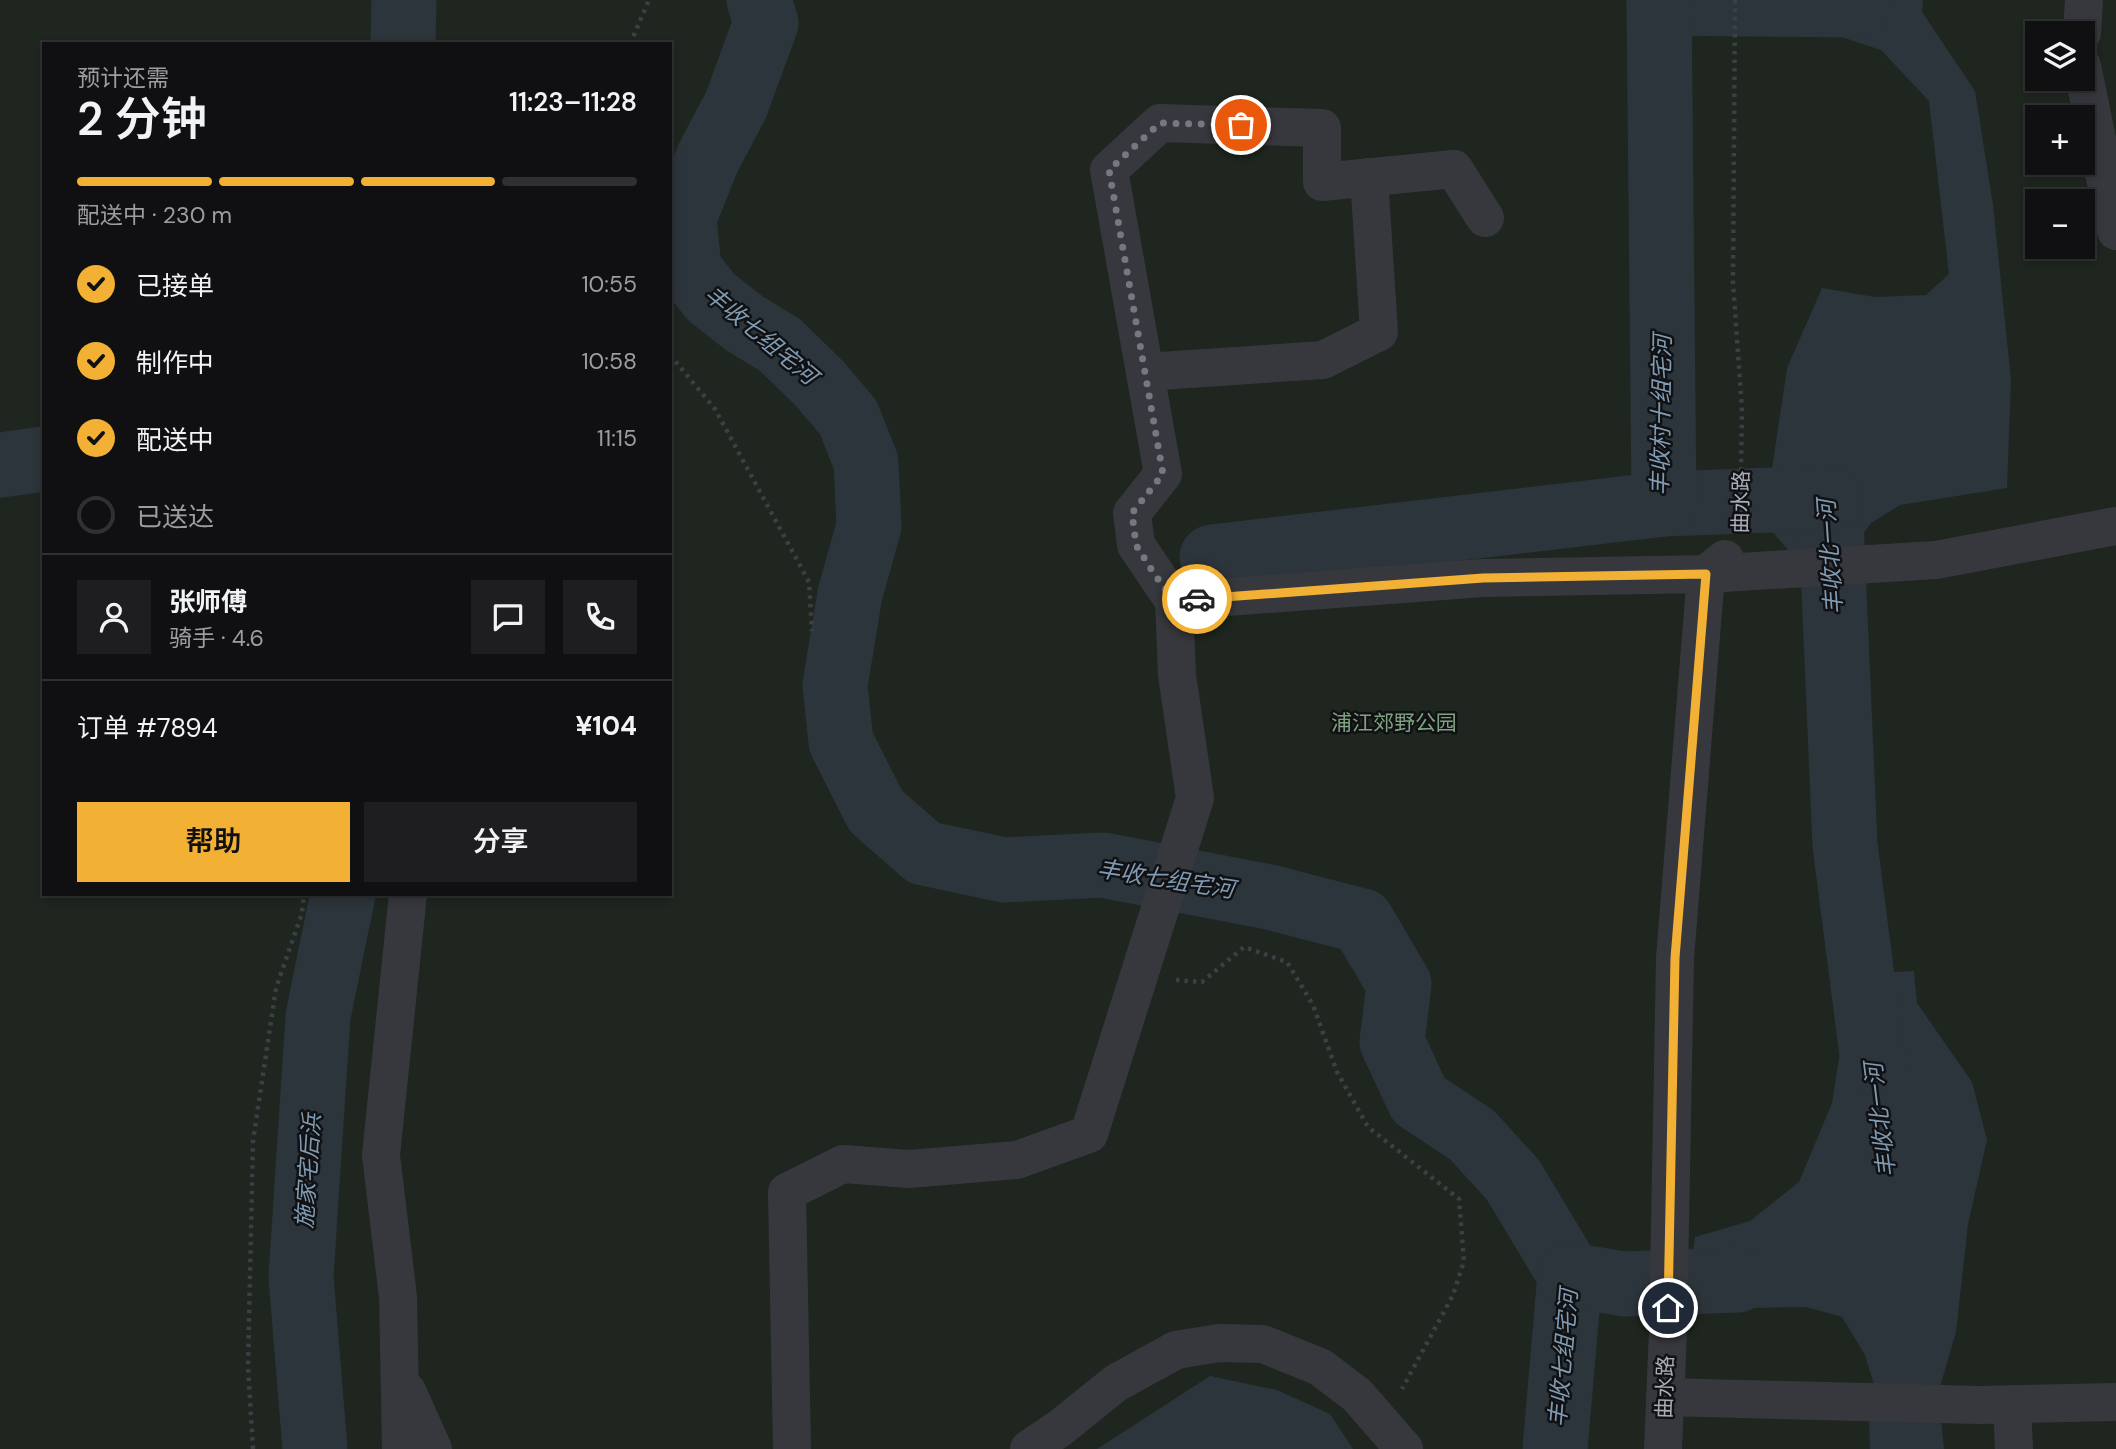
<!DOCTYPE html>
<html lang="zh">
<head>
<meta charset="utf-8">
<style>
  :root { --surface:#101012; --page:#1e1e20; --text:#f1f3f6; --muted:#9c9d9f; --line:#303032; --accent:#f2b134 }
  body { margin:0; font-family:"DM Sans","Noto Sans SC",sans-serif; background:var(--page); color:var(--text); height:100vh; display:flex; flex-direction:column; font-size:26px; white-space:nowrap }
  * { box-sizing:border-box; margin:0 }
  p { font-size:23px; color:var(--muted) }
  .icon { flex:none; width:38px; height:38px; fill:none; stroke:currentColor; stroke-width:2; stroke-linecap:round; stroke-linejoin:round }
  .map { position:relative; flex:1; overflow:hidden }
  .side { position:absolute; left:42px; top:42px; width:630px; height:854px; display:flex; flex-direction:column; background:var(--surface); border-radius:0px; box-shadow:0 4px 10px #0003,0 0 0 2px var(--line) }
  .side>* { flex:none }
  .controls { position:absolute; left:2025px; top:21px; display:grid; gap:14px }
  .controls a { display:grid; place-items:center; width:70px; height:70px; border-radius:0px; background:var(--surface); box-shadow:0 4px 10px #0003,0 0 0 2px var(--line); font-size:35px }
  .pin { position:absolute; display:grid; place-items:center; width:60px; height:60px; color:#fff; margin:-30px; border:4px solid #fff; border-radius:50%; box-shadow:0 2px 7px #0007 }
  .courier { position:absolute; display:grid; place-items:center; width:70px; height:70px; margin:-35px; border:5px solid #f2b134; border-radius:50%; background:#fff; color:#222; box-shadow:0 2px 9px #0007 }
  .head em { font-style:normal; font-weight:600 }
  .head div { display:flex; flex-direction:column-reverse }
  .head { display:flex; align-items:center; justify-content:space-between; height:119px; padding:0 35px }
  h1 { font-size:46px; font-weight:600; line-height:52px }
  .bar { display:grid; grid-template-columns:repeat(4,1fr); gap:10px 7px; align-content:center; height:84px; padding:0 35px }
  .bar i { height:9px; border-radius:5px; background:var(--line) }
  .bar .current { background:var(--accent) }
  .bar p { grid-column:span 4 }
  .line { display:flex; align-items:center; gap:18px; padding:0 35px; border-top:2px solid var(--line) }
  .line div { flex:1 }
  .round { display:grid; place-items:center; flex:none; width:74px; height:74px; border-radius:0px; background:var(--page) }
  ol { padding:0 35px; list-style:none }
  li { display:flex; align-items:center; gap:21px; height:77px }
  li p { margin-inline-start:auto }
  li .icon { padding:7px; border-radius:50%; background:var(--accent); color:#111; stroke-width:4 }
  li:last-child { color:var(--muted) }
  li i { width:38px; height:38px; border:4px solid var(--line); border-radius:50% }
  .primary-button { display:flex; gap:14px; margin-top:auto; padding:14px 35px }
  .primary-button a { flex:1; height:80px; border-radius:0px; background:var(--accent); color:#111; font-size:28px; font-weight:600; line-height:80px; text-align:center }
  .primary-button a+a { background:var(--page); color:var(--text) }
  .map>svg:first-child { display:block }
  .green { fill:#1e261f; fill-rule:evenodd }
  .water { fill:#2c353c }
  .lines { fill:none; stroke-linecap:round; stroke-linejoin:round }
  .river { stroke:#2c353c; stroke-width:65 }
  .path { stroke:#3d3f44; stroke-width:4.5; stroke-dasharray:3.5 5; stroke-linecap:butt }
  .minor { stroke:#37383d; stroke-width:38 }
  .done { stroke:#757880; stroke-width:7; stroke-dasharray:0 12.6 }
  .route { stroke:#f2b134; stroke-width:9 }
  .labels { text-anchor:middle; stroke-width:5; stroke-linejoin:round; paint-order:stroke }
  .street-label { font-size:21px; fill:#a8adb8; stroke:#111113 }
  .park-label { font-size:21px; fill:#7fa381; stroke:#111113 }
  .water-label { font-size:23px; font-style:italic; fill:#7f9bb3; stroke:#111113 }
</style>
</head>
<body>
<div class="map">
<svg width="2116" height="1449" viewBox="0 0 2116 1449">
  <rect width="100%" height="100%" fill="#161618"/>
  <path class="green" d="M 0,0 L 2116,0 L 2116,1449 L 0,1449 ZM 2037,33 L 2082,33 L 2082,79 L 2037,79 ZM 44,44 L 670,44 L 670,894 L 44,894 ZM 2037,117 L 2082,117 L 2082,163 L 2037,163 ZM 2037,201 L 2082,201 L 2082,247 L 2037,247 Z"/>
  <g class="water">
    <polygon points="1769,0 1923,0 1922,12 1975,91 1993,205 2011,380 2007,488 1900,505 1871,523 1853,548 1790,552 1764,522 1787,368 1822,288 1875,297 1926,295 1949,274 1929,101 1881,50 1815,28 1769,22"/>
    <polygon points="1914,971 1917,1003 1972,1082 1987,1140 1968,1224 1956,1332 1938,1394 1876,1391 1865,1355 1842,1317 1806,1307 1685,1309 1695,1237 1750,1221 1799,1182 1832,1103 1844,1027 1836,975"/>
    <polygon points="1210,1376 1277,1390 1330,1414 1353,1449 1097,1449"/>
    <polygon points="1869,1418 1941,1419 1944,1449 1870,1449"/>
  </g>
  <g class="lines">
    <g class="river">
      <polyline points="759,0 766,23 736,105 708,158 684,218 689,269 711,297 744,323 780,345 819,383 848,417 866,462 869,526 850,594 835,685 841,742 876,811 924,853 1004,870 1103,865 1269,897 1362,921 1399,984 1392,1042 1419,1100 1472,1135 1513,1180 1570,1275 1555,1449"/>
      <polyline points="1659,3 1857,5"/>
      <polyline points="403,44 404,0"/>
      <polyline points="0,465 44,459"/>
      <polyline points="1830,498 1845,845 1873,1062"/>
      <polyline points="1664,504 1830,498"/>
      <polyline points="1212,557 1664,504 1659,0"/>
      <polyline points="1570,1275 1624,1284 1738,1280"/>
      <polyline points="315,1449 301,1277 318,1016 343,894"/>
    </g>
    <g class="path">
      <polyline points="1735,0 1733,282 1742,410 1740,528"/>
      <polyline points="630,44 649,0"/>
      <polyline points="670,355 715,409 809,582 812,631"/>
      <polyline points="1176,980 1202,982 1244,947 1287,962 1313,1005 1337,1072 1368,1127 1459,1199 1464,1261 1453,1295 1402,1389"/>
      <polyline points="253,1449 248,1366 253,1141 276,988 302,913 304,894"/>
    </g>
    <g class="minor">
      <polyline points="2082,33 2084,0"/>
      <polyline points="2082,66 2116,231"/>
      <polyline points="1145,372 1323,360 1379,332 1369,177"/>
      <polyline points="1174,601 1483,578 1706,574 1936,560 2116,526"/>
      <polyline points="407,1391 433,1449"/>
      <polyline points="1665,1397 1980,1405 2116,1402"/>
      <polyline points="2012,1404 2014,1449"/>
      <polyline points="401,1449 398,1297 381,1155 408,894"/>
      <polyline points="792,1449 787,1192 843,1164 909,1169 1017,1160 1089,1134 1195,798 1177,675 1174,601 1136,545 1132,513 1163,474 1109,170 1160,123 1322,128 1322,182 1454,169 1485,218"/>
      <polyline points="1029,1449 1060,1428 1116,1383 1176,1350 1219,1343 1263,1344 1320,1367 1357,1395 1404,1449"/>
      <polyline points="1663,1449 1668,1331 1675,958 1706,574 1725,559"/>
    </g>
  </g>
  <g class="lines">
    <polyline class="done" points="1197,599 1174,601 1153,572 1136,545 1132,513 1163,474 1109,170 1160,123 1241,125"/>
    <polyline class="route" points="1197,599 1483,578 1706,574 1675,958 1668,1308"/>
  </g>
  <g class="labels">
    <g class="street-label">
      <text transform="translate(1741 502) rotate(-89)" y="7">曲水路</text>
      <text transform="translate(1665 1387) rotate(-88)" y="7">曲水路</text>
    </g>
    <g class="park-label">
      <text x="1394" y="730">浦江郊野公园</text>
    </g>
    <g class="water-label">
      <text transform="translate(761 335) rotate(40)" y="8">丰收七组宅河</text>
      <text transform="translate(1661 415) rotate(-89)" y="8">丰收村十组宅河</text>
      <text transform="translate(1830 557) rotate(-94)" y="8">丰收北一河</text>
      <text transform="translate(1166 879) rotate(9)" y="8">丰收七组宅河</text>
      <text transform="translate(1880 1120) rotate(-97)" y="8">丰收北一河</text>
      <text transform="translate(308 1171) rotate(-86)" y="8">施家宅后浜</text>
      <text transform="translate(1563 1358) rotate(-85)" y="8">丰收七组宅河</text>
    </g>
  </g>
</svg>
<div class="controls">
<a><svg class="icon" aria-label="layers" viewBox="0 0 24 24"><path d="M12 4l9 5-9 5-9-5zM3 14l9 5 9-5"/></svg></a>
<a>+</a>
<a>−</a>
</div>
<div class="pin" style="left:1241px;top:125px;background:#ea580c"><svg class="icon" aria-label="bag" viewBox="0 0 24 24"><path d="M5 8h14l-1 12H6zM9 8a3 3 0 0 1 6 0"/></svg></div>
<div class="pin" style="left:1668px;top:1308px;background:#1f2937"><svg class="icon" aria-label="home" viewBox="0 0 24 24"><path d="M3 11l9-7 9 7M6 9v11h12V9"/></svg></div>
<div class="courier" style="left:1197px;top:599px"><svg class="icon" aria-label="car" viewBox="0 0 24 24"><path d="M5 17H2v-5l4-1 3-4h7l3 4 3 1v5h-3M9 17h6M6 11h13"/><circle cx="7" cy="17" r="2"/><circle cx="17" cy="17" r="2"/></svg></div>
<section class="side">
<div class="head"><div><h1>2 分钟</h1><p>预计还需</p></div><em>11:23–11:28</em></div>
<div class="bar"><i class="current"></i><i class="current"></i><i class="current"></i><i></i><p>配送中 · 230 m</p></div>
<ol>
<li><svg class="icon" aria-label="check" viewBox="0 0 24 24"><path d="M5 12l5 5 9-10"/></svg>已接单<p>10:55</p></li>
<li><svg class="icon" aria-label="check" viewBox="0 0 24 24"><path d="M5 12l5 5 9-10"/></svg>制作中<p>10:58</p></li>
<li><svg class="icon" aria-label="check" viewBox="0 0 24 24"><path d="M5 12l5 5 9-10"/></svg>配送中<p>11:15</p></li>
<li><i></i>已送达</li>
</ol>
<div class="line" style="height:126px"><a class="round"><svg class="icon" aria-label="person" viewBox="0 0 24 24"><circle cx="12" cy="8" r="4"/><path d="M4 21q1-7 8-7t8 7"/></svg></a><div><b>张师傅</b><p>骑手 · 4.6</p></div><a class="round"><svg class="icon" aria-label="chat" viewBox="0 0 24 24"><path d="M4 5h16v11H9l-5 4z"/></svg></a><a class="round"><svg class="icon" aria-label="phone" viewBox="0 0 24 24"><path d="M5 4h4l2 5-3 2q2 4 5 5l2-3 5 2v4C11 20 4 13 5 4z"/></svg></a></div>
<div class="line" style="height:91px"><div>订单 #7894</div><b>¥104</b></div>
<div class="primary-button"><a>帮助</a><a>分享</a></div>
</section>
</div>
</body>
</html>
